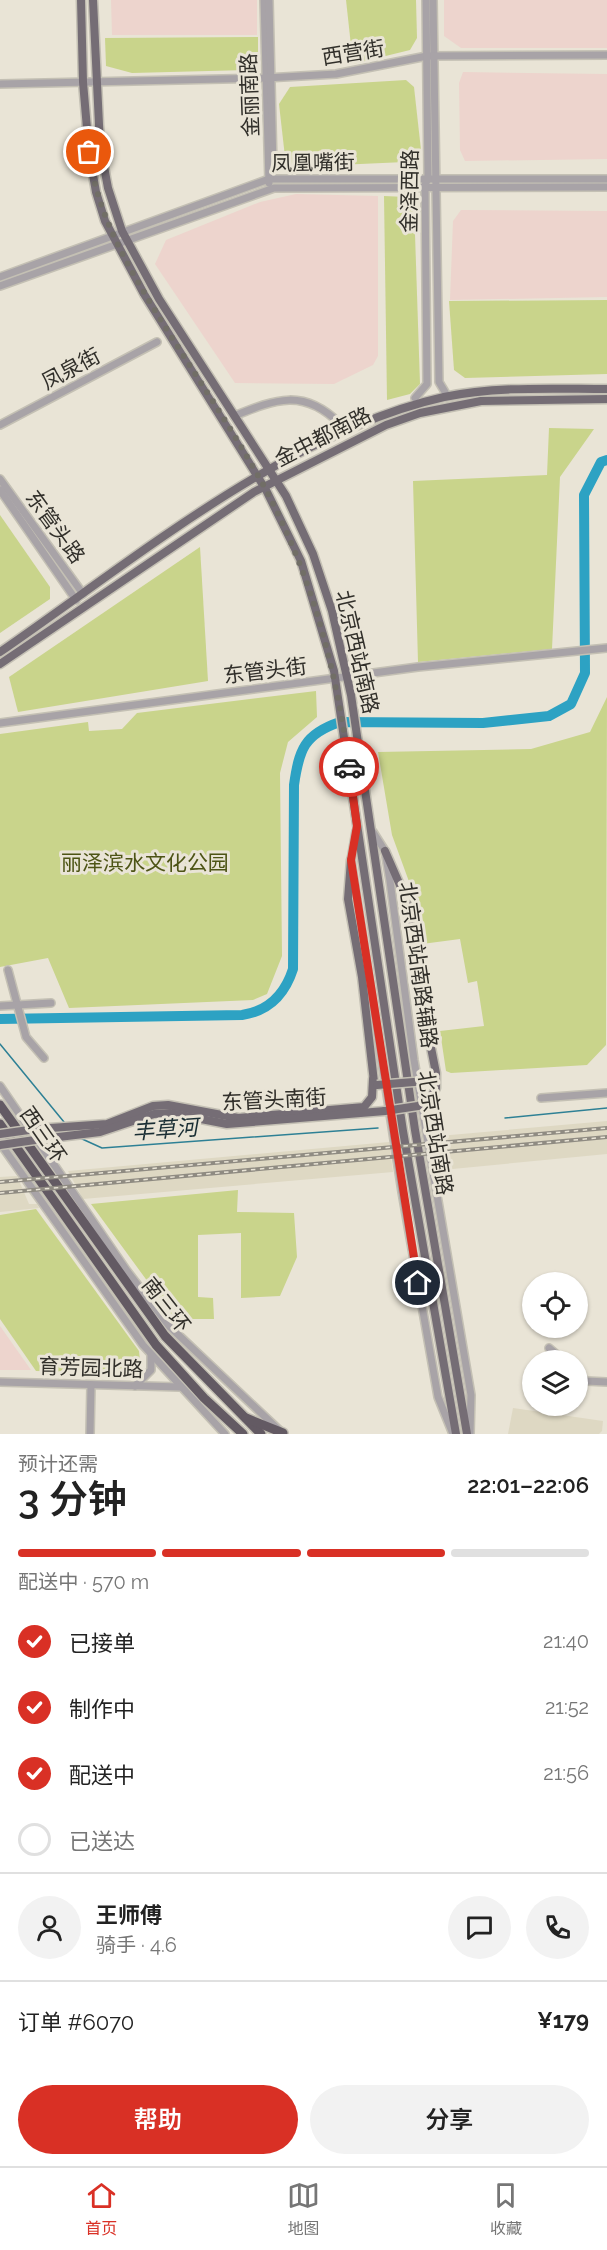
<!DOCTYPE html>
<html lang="zh">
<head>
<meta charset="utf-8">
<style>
  :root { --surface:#fff; --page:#f2f2f2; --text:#222; --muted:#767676; --line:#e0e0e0; --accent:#d93025 }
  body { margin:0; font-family:Raleway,"Noto Sans SC",sans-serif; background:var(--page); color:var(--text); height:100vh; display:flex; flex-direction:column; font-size:22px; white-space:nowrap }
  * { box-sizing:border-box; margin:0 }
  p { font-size:20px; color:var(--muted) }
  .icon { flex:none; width:33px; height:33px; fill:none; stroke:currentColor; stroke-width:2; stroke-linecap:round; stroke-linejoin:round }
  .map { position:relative; height:1434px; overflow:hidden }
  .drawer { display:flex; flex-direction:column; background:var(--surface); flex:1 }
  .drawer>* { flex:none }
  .tools { position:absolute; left:522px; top:1272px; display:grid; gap:12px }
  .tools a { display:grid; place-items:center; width:66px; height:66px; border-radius:50%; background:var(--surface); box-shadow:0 2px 4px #0004; font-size:30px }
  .pin { position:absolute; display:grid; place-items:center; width:51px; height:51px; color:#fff; margin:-26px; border:3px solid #fff; border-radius:50%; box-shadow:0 2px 6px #0007 }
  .courier { position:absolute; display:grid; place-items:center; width:60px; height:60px; margin:-30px; border:4px solid #d93025; border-radius:50%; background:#fff; color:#222; box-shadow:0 2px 8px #0007 }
  .overview em { font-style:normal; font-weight:600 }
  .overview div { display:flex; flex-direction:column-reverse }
  .overview { display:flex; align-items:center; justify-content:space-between; height:102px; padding:0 18px }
  h1 { font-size:39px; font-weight:600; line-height:45px }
  .bar { display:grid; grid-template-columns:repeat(4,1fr); gap:9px 6px; align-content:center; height:72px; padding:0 18px }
  .bar i { height:8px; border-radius:4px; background:var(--line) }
  .bar .on { background:var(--accent) }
  .bar p { grid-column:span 4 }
  .line { display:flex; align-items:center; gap:15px; padding:0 18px; border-top:2px solid var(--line) }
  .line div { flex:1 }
  .round { display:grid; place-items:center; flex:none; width:63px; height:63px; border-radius:32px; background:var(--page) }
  ol { padding:0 18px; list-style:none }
  li { display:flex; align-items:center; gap:18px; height:66px }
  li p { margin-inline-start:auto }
  li .icon { padding:6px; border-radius:50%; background:var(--accent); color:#fff; stroke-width:4 }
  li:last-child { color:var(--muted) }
  li i { width:33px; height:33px; border:3px solid var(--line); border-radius:50% }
  .action { display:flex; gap:12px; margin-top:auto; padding:12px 18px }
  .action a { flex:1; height:69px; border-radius:36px; background:var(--accent); color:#fff; font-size:24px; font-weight:600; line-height:69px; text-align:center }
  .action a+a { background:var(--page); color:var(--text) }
  .menu { display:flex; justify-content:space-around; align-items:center; height:84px; border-top:2px solid var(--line); background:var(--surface); font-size:16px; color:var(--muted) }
  .menu a { display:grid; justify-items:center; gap:3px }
  .menu .on { color:var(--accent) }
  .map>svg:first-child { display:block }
  .commercial { fill:#edd4cd }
  .built { fill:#ded8c3 }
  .green { fill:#c9d48b }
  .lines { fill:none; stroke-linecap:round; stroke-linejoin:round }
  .stream { stroke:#2e8095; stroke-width:1.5 }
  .river { stroke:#2da2c3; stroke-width:10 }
  .minor-casing { stroke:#c4c0b4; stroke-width:10 }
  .major-casing { stroke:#c4c0b4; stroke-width:11 }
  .highway-casing { stroke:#c4c0b4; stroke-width:12 }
  .minor { stroke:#a8a3a7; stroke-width:7 }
  .major { stroke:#756d75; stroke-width:8 }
  .highway { stroke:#635a63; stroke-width:9 }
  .rail-casing { stroke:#8f8b82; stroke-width:4 }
  .rail { stroke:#e9e4d6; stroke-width:1.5; stroke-dasharray:4.5; stroke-linecap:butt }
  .major-bridge-casing { stroke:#c4c0b4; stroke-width:11; stroke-linecap:butt }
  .major-bridge { stroke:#756d75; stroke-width:8 }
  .done { stroke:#716e66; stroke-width:6; stroke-dasharray:0 10.8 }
  .route { stroke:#d93025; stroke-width:8 }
  .labels { text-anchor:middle; stroke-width:6; stroke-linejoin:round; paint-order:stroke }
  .street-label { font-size:21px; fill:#312f2a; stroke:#e9e4d6 }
  .park-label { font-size:21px; fill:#4d5415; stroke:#e9e4d6 }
  .water-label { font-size:22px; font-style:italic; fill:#192d33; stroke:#e9e4d6 }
</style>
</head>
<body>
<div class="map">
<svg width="607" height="1434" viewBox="0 0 607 1434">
  <rect width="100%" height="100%" fill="#e9e4d6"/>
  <g class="commercial">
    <polygon points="111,0 257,0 257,35 112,35"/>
    <polygon points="444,0 607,0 607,48 461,48 444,36"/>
    <polygon points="463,72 607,74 607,159 465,161 460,150 459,83"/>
    <polygon points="296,194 378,196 378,356 373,365 334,384 235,383 155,264 166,240 260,202"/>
    <polygon points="461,210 607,211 607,297 450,300 453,221"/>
    <polygon points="0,1326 31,1370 0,1370"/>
  </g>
  <g class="built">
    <polygon points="607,1121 607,1154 442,1170 439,1136"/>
    <polygon points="389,1142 393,1172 83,1199 68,1171"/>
    <polygon points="17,1176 29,1204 37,1204 39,1208 0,1212 0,1177"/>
    <polygon points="513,1408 603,1421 602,1431 599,1434 508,1434"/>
  </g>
  <g class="green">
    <polygon points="346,0 416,0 417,38 410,50 353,64"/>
    <polygon points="258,37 258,59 247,70 132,73 106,66 105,38"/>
    <polygon points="406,80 414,87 421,150 405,162 293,167 285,157 279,104 290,87"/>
    <polygon points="384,196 406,197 414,204 420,384 410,394 387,400"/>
    <polygon points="607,300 607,374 465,378 454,370 449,301"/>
    <polygon points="549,428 594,429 560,477 552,649 418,662 413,481 547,475"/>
    <polygon points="0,515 50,587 50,599 0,633"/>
    <polygon points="200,547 208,681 18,712 9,677"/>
    <polygon points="316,691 317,717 288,742 280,773 282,956 267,994 253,1000 69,1008 48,958 0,967 0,734 88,722 89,731 122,729 137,713"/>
    <polygon points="607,697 606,1045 587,1065 451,1073 446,1071 440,1031 484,1026 477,981 468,983 460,939 422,944 415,898 392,835 378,752 531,749 590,732"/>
    <polygon points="238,1190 237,1212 294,1213 297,1257 280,1296 241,1298 241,1233 198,1235 198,1297 213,1298 214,1319 175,1319 91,1204"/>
    <polygon points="36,1209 139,1351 140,1361 134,1371 126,1373 36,1371 0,1319 0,1215"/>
  </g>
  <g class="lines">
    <g class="stream">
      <polyline points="0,1044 64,1122"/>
      <polyline points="505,1118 607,1108"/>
      <polyline points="80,1138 102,1148 378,1128"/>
    </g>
    <path class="river" d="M 0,1019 L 242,1015 C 269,1011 285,994 293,969 L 294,785 C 299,750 304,734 340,722 L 483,723 L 549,716 L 571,704 L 585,673 L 584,495 L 601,462 L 607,460"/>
    <defs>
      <g id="minor">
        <polyline points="264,0 269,183"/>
        <polyline points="269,0 273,167"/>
        <polyline points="433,0 439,382 445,392"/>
        <polyline points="0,84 266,78 336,74 427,56 607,55"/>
        <polyline points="0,277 269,179 607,179"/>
        <polyline points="0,286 274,188 607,187"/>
        <polyline points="415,398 427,384 425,185 428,178 426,0"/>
        <path d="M 234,416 C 276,399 304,388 340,424"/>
        <polyline points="0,425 157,342"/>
        <polyline points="0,479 83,594"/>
        <polyline points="0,490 76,600"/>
        <polyline points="0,723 418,667 607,648"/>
        <polyline points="356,831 351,860 402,1192 438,1397 453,1434"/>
        <polyline points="373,832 385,851 390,881 414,1060 471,1395 470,1434"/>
        <polyline points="8,970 26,1037 44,1058"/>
        <polyline points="0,1006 51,1003"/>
        <polyline points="0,1086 127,1271 170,1327 279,1430"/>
        <polyline points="541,1098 607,1093"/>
        <polyline points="0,1143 143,1345 225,1434"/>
        <polyline points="549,1348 563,1360"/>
        <polyline points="578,1374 586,1381 607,1382"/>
        <polyline points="0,1382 180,1387"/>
        <polyline points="135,1386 151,1370 151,1355"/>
        <polyline points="90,1434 91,1385"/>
      </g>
      <g id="major">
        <polyline points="81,0 83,82 89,152 96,192 105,221 144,294 266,490 301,561 334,671 403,1131 456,1434"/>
        <polyline points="93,0 100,145 108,188 122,231 159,299 286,496 313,554 332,611 351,695 415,1130 467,1434"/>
        <path d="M 0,652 C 131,562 287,432 444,397 C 497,386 553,389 607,389"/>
        <polyline points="0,664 254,492 386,425 420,413 481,401 607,399"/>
        <polyline points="385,851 406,899 417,977 436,1073 436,1088 429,1101"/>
        <polyline points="351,860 348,899 362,977 374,1082"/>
        <polyline points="36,1129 107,1124 153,1106 168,1105 238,1118 364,1107 372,1097 373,1079"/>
        <polyline points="42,1139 100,1132 154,1114 170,1113 227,1124 385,1111"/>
      </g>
      <g id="highway">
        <polyline points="0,1105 165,1336 261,1434"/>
        <polyline points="0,1124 156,1345 204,1398 243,1434"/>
        <polyline points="246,1418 283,1433"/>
      </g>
    </defs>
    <use href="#minor" class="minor-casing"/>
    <use href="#major" class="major-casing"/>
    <use href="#highway" class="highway-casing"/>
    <use href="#minor" class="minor"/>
    <use href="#major" class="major"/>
    <use href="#highway" class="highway"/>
    <defs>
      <g id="rail">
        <polyline points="0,1182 607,1128"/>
        <polyline points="0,1193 607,1137"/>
      </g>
    </defs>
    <use href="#rail" class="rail-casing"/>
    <use href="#rail" class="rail"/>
    <defs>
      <g id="major-bridge">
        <polyline points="377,1085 426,1081"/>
        <polyline points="385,1111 418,1106 429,1101"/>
        <polyline points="0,1134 36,1129"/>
        <polyline points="0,1145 42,1139"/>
      </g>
    </defs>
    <use href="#major-bridge" class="major-bridge-casing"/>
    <use href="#major-bridge" class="major-bridge"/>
  </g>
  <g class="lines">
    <path class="done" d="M 89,152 C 97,217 130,270 164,325 C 196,376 230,426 260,479 C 310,569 336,665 349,767"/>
    <polyline class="route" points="349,767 357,826 351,860 418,1283"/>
  </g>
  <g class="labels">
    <g class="street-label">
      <text transform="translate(353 53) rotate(-9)" y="7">西营街</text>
      <text transform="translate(250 95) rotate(-92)" y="7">金丽南路</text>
      <text transform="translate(313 163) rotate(-1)" y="7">凤凰嘴街</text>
      <text transform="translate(410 191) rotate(-89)" y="7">金泽西路</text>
      <text transform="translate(71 369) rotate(-28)" y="7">凤泉街</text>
      <text transform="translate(323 437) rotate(-27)" y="7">金中都南路</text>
      <text transform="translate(55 527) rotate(54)" y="7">东管头路</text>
      <text transform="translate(357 652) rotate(77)" y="7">北京西站南路</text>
      <text transform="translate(265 671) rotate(-7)" y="7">东管头街</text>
      <text transform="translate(418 965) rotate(82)" y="7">北京西站南路辅路</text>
      <text transform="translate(274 1100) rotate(-3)" y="7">东管头南街</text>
      <text transform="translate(435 1133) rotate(81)" y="7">北京西站南路</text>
      <text transform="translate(43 1135) rotate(55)" y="7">西三环</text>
      <text transform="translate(166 1305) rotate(52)" y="7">南三环</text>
      <text transform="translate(91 1368) rotate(2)" y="7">育芳园北路</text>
    </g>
    <g class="park-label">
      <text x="145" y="870">丽泽滨水文化公园</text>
    </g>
    <g class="water-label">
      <text transform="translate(165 1129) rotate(-4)" y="8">丰草河</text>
    </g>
  </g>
</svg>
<div class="tools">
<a><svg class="icon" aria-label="locate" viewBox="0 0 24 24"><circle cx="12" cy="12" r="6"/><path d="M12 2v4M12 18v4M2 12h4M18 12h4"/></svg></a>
<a><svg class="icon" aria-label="layers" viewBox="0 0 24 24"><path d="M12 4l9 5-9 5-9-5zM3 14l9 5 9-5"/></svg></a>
</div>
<div class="pin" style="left:89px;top:152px;background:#ea580c"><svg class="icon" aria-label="bag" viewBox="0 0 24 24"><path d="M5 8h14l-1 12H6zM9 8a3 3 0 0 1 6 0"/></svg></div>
<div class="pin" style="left:418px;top:1283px;background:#1f2937"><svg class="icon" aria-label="home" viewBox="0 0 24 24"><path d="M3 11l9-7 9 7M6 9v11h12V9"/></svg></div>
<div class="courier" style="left:349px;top:767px"><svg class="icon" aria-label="car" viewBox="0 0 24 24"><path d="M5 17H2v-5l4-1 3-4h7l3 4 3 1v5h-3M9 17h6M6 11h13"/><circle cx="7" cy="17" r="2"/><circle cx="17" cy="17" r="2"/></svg></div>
</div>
<section class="drawer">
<div class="overview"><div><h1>3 分钟</h1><p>预计还需</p></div><em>22:01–22:06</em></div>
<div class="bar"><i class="on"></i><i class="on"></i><i class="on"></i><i></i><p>配送中 · 570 m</p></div>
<ol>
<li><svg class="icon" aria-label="check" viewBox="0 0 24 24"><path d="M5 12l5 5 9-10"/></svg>已接单<p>21:40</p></li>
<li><svg class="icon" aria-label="check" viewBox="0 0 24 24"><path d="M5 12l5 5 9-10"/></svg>制作中<p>21:52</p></li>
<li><svg class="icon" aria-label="check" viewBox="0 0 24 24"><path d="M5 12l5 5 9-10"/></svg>配送中<p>21:56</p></li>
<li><i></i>已送达</li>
</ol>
<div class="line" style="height:108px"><a class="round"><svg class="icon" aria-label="person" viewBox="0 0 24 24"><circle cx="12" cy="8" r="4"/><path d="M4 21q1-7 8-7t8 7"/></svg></a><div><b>王师傅</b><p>骑手 · 4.6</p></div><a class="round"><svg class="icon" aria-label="chat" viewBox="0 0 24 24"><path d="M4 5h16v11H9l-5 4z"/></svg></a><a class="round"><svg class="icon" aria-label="phone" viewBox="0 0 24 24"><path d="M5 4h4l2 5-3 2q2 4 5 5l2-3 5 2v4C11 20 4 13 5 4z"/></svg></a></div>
<div class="line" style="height:78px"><div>订单 #6070</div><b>¥179</b></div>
<div class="action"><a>帮助</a><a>分享</a></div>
</section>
<nav class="menu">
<a class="on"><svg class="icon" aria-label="home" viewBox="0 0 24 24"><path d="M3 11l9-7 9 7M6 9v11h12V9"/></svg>首页</a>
<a><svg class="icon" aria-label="map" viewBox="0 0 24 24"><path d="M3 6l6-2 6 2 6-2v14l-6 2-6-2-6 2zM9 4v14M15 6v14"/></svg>地图</a>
<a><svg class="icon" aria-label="saved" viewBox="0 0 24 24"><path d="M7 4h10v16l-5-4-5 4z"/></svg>收藏</a>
</nav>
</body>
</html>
